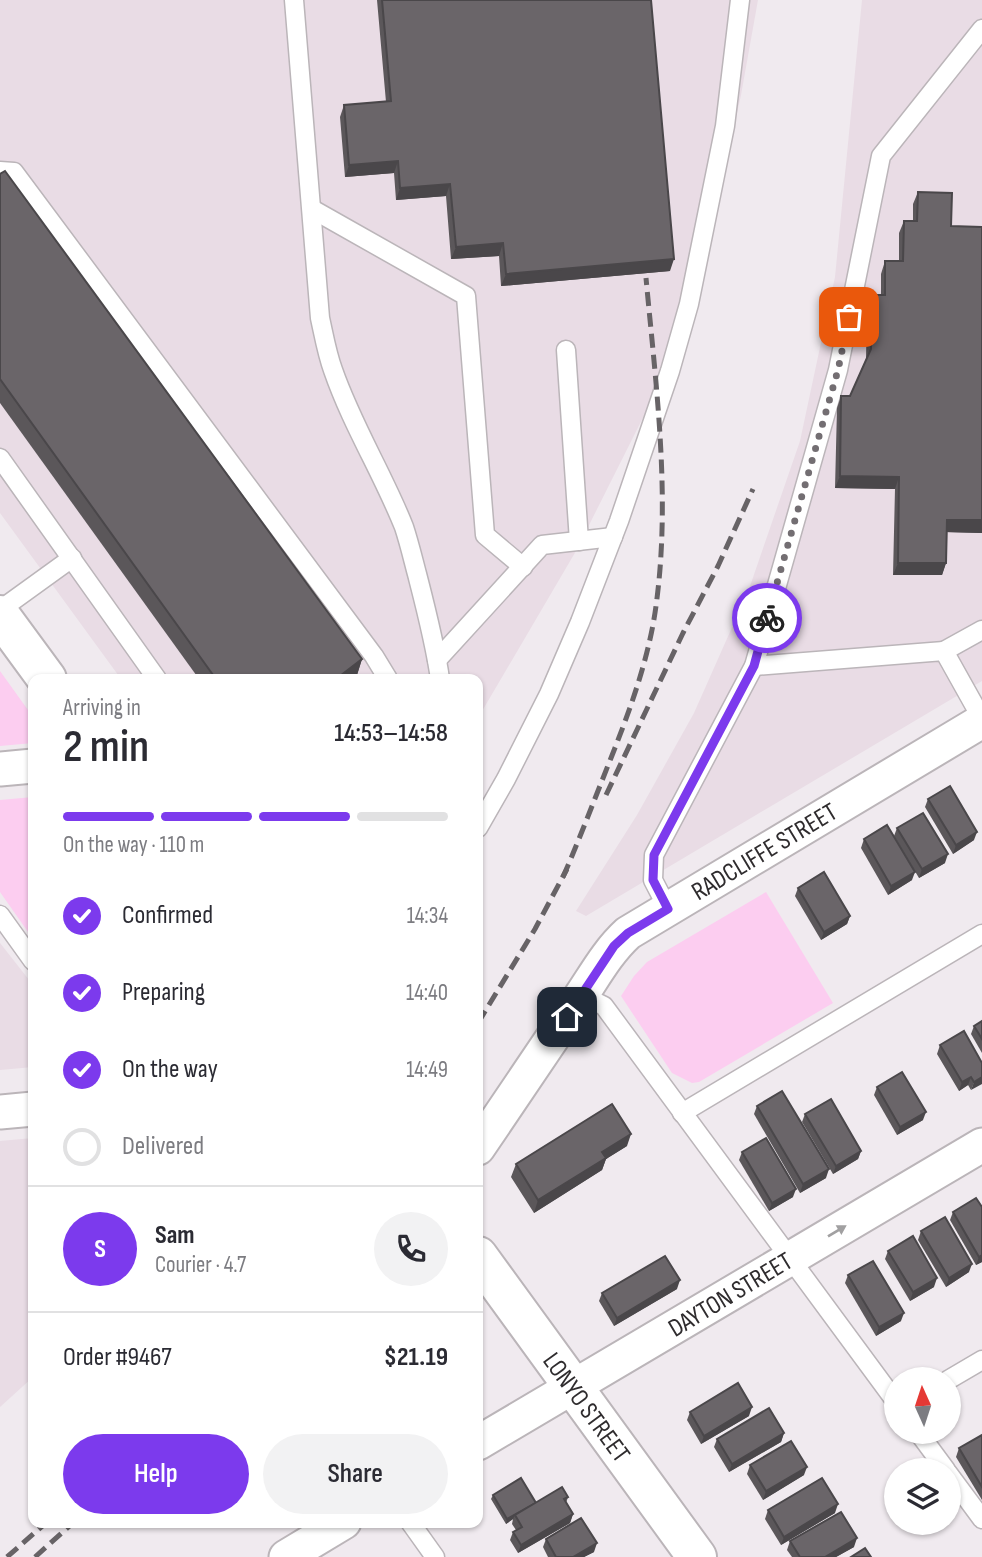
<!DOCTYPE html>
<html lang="en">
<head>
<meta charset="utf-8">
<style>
  :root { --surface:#fff; --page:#f2f2f3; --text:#2b2b33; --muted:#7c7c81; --line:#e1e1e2; --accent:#7c3aed }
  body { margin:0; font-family:"Sofia Sans Condensed",sans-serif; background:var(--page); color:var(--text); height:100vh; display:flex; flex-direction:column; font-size:26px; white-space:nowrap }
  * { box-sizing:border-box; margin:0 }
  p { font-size:23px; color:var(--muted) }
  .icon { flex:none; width:38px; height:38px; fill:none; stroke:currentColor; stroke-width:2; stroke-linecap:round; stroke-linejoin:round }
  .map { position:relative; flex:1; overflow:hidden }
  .details { position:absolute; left:28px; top:674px; width:455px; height:854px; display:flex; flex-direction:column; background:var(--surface); border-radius:14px; box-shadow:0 2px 5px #0004 }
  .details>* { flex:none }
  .needle { width:46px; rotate:357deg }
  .tools { position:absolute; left:884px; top:1367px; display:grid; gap:14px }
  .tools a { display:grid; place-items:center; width:77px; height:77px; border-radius:50%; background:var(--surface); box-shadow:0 2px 5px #0004; font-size:35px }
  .pin { position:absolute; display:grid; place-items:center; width:60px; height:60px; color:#fff; margin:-30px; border-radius:14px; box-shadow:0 4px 10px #0006 }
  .courier { position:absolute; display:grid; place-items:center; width:70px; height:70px; margin:-35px; border:5px solid #7c3aed; border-radius:50%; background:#fff; color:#222; box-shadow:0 2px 9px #0007 }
  .headline em { font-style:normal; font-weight:600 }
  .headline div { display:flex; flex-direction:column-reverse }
  .headline { display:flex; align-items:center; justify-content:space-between; height:119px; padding:0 35px }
  h1 { font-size:46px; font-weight:600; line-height:52px }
  .bar { display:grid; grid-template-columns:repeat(4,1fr); gap:10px 7px; align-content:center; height:84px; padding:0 35px }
  .bar i { height:9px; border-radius:5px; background:var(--line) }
  .bar .selected { background:var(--accent) }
  .bar p { grid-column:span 4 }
  .line { display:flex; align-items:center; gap:18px; padding:0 35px; border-top:2px solid var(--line) }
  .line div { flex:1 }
  .round { display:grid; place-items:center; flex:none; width:74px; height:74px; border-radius:37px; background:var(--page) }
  ol { padding:0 35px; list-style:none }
  li { display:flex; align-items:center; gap:21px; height:77px }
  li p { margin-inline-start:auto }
  li .icon { padding:7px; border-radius:50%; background:var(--accent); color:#fff; stroke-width:4 }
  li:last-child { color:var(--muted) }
  li i { width:38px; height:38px; border:4px solid var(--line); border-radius:50% }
  .action { display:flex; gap:14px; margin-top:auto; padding:14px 35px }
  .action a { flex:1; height:80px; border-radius:42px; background:var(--accent); color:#fff; font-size:28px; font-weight:600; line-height:80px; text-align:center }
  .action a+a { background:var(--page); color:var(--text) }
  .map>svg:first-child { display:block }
  .built { fill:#e9dce5 }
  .green { fill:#fccdf0 }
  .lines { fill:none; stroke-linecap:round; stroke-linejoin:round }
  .service-casing { stroke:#bbb5b9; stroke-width:21 }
  .minor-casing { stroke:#bbb5b9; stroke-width:37 }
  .tertiary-casing { stroke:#bbb5b9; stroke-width:42 }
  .service { stroke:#fff; stroke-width:18 }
  .minor { stroke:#fff; stroke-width:33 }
  .tertiary { stroke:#fff; stroke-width:38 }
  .rail { stroke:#676366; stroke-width:5; stroke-dasharray:14 7; stroke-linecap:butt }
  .wall { fill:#5b575a }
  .shaded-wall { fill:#4a474a }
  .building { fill:#6a6569; stroke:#4a474a; stroke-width:2 }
  .oneway { fill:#a1a0a1 }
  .done { stroke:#736e72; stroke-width:7; stroke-dasharray:0 12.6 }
  .route { stroke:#7c3aed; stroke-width:9 }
  .labels { text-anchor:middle; stroke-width:7; stroke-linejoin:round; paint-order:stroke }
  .street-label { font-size:26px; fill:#2f2c2e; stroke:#fff }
</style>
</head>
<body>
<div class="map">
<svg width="982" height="1557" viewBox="0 0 982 1557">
  <rect width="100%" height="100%" fill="#f0eaef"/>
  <g class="built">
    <polygon points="0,0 758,0 741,95 691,322 576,551 478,718 478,679 121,679 0,513"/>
    <polygon points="862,0 982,0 982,681 586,916 576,911 637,815 694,713 749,589 800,441 835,277"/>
    <polygon points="0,943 33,985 33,1067 0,1070"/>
    <polygon points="33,1138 33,1377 0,1407 0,1141"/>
  </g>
  <g class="green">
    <polygon points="0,671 33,717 33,743 0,746"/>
    <polygon points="33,797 33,939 0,892 0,800"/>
    <polygon points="766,892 833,1003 699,1082 692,1083 672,1073 621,996 634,976 647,962"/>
  </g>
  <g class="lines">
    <defs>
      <g id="service">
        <path d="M 294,0 L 320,318 C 324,336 327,354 333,370 C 352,425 383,474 404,527 C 409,542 413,559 417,574 C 426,609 435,643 440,679"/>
        <polyline points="0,171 14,172 374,656 388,679"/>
        <polyline points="312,209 466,296 485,535 523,567"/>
        <polyline points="566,350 579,541"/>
        <polyline points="0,458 157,679"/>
        <polyline points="0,610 72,558"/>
        <polyline points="944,651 982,630"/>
        <polyline points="437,660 542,545 613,537"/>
        <polyline points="754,666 944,651 982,719"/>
        <polyline points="478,828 506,779 549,694 580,622 619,521 670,371 689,304 725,126 740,0"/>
        <polyline points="668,909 653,880 654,855 754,666 838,370 881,156 982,29"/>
        <polyline points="0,915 33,961"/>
        <polyline points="582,995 604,1006 896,1402"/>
        <polyline points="682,1113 982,934"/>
        <polyline points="948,1380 982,1360"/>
        <polyline points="918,1432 946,1470"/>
        <polyline points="948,1473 982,1519"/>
        <polyline points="410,1522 435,1557"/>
      </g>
      <g id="minor">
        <polyline points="0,769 33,766"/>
        <polyline points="0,1112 33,1109"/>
        <path d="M 478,1148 C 510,1101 542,1054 574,1006 C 592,981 605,954 628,933 L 982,721"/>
        <polyline points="478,1443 982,1145"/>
        <polyline points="286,1557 344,1522"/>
      </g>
      <g id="tertiary">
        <polyline points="0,615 47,679"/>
        <polyline points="478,1256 697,1557"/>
      </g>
    </defs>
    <use href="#service" class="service-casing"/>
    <use href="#minor" class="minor-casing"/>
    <use href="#tertiary" class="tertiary-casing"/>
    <use href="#service" class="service"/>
    <use href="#minor" class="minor"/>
    <use href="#tertiary" class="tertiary"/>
    <g class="rail">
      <polyline points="606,795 683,633 718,566 753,489"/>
      <path d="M 563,877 C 580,838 595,798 611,758 C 630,710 649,658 656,606 C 671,497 656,386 646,278"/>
      <polyline points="478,1023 535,929 567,869"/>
      <polyline points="7,1557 47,1522"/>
      <polyline points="35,1557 74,1522"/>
    </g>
  </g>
  <g class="wall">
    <polygon points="377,0 651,0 670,271 501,286 499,256 451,259 446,196 396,200 394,173 345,177 340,117 344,105 386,102"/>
    <polygon points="0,174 362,659 357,675 351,679 199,679 0,403"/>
    <polygon points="918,192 951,226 982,533 947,532 946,563 942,575 893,575 895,489 835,488 837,408 841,396 850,396 866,359 867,307 871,295 881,295 881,274 885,261 899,261 899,233 904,221 913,221 913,204"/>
    <polygon points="928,799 974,840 953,854 925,807"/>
    <polygon points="897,828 945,863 919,878 894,836"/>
    <polygon points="864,839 912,880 888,895 861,848"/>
    <polygon points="798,888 850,916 847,924 821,940 795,896"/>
    <polygon points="982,1021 982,1053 971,1034 974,1026"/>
    <polygon points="940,1045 982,1063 971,1090 968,1085 959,1091 937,1054"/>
    <polygon points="877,1087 923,1120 897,1135 874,1095"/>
    <polygon points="757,1106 826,1178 800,1193 754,1114"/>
    <polygon points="805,1114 861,1151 858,1159 833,1174 802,1122"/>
    <polygon points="627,1146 606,1159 602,1170 534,1213 511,1177 516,1164"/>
    <polygon points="742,1152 793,1197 769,1211 739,1160"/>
    <polygon points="953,1212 982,1262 976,1265 950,1220"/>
    <polygon points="921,1231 969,1272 946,1287 918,1240"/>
    <polygon points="888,1251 934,1287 910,1301 885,1259"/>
    <polygon points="848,1275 901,1321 876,1336 845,1283"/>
    <polygon points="677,1289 614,1326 599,1301 602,1293"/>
    <polygon points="690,1412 749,1416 701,1444 687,1420"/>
    <polygon points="784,1433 781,1442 729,1472 714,1447 717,1439"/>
    <polygon points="982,1435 982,1500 956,1457 959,1448"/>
    <polygon points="750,1465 804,1475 763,1500 747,1474"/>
    <polygon points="493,1495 535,1503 568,1497 566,1503 573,1514 570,1523 518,1553 510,1540 513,1532 516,1530 512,1524 513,1519 506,1524 491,1499"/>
    <polygon points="768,1510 835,1513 781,1545 765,1519"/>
    <polygon points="546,1539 594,1552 584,1557 548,1557 543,1547"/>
    <polygon points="790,1541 854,1547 836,1557 792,1557 787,1550"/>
  </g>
  <g class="shaded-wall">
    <polygon points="398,161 394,173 345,177 349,165"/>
    <polygon points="450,184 446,196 396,200 400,188"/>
    <polygon points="503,243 499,256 451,259 456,247"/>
    <polygon points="674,259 670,271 501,286 506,274"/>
    <polygon points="840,476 899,477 895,489 835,488"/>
    <polygon points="947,520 982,520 982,533 943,532"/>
    <polygon points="898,563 946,563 942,575 893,575"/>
    <polygon points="362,659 357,675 351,679 336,679"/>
    <polygon points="977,832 974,840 953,854 956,845"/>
    <polygon points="948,854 945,863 919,878 922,869"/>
    <polygon points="915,872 912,880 888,895 891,886"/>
    <polygon points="850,916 847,924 821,940 824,932"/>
    <polygon points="971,1077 968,1085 959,1091 962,1082"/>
    <polygon points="982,1077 982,1084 971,1090 974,1082"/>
    <polygon points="926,1112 923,1120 897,1135 900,1127"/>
    <polygon points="631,1134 627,1146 606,1159 602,1170 534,1213 538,1200 602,1152"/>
    <polygon points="861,1151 858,1159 833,1174 836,1166"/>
    <polygon points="829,1169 826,1178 800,1193 803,1184"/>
    <polygon points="796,1189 793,1197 769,1211 772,1203"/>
    <polygon points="982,1255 982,1262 976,1265 979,1257"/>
    <polygon points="972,1264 969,1272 946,1287 949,1278"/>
    <polygon points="937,1278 934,1287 910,1301 913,1292"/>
    <polygon points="680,1280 677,1289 614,1326 617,1318"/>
    <polygon points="904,1313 901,1321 876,1336 879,1327"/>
    <polygon points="752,1407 749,1416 701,1444 704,1436"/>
    <polygon points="784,1433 781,1442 729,1472 732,1464"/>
    <polygon points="807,1467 804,1475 763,1500 766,1491"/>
    <polygon points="536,1503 515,1515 513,1519 506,1524 507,1519"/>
    <polygon points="838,1504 835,1513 781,1545 784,1537"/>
    <polygon points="573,1514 570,1523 518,1553 521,1545"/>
    <polygon points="857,1538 854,1547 836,1557 825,1557"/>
    <polygon points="597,1543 594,1552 584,1557 573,1557"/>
  </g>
  <g class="building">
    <polygon points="382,0 651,0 674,259 506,274 503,243 456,247 450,184 400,188 398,161 349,165 344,105 391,101"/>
    <polygon points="5,171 362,659 336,679 216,679 0,379 0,174"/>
    <polygon points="918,192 952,193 951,226 982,227 982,520 947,520 946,563 898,563 899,477 840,476 841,396 850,396 871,349 871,295 885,295 885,261 903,261 904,221 917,221"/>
    <polygon points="950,786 977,832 956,845 928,799"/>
    <polygon points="923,813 948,854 922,869 897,828"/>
    <polygon points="887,825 915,872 891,886 864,839"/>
    <polygon points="824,872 850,916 824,932 798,888"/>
    <polygon points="982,1021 982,1039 974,1026"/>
    <polygon points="964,1031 982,1063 982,1077 974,1082 971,1077 962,1082 940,1045"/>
    <polygon points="902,1072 926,1112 900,1127 877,1087"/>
    <polygon points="782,1091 829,1169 803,1184 757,1106"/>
    <polygon points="831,1099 861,1151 836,1166 805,1114"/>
    <polygon points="612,1104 631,1134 602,1152 606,1158 538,1200 516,1164"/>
    <polygon points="766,1138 796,1189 772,1203 742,1152"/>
    <polygon points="976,1198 982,1207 982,1255 979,1257 953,1212"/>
    <polygon points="945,1217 972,1264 949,1278 921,1231"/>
    <polygon points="913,1236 937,1278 913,1292 888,1251"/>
    <polygon points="665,1256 680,1280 617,1318 602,1293"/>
    <polygon points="873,1261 904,1313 879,1327 848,1275"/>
    <polygon points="738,1383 752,1407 704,1436 690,1412"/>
    <polygon points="769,1408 784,1433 732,1464 717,1439"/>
    <polygon points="982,1435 982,1487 959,1448"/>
    <polygon points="791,1441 807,1467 766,1491 750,1465"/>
    <polygon points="521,1478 536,1503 507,1519 493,1495"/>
    <polygon points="822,1478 838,1504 784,1537 768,1510"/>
    <polygon points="562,1487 568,1497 564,1499 573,1514 521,1545 513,1532 522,1527 515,1515"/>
    <polygon points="841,1512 857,1538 825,1557 800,1557 790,1541"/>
    <polygon points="581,1518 597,1543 573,1557 556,1557 546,1539"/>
    <polygon points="865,1548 871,1557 851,1557"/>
  </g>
  <defs><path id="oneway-solid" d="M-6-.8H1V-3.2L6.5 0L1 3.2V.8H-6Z" transform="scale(1.75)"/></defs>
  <use class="oneway" href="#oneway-solid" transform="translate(837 1231) rotate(-31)"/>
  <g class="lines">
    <polyline class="done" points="767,618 838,370 849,317"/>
    <polyline class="route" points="567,1017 614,946 628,933 668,909 653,880 654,855 754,666 767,618"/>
  </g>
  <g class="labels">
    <g class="street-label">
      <text transform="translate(764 851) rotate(-31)" y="9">RADCLIFFE STREET</text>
      <text transform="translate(730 1294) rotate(-31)" y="9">DAYTON STREET</text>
      <text transform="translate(587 1407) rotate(54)" y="9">LONYO STREET</text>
    </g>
  </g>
</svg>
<div class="tools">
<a><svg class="needle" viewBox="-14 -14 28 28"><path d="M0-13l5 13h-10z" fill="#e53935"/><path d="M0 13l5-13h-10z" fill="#7c7c81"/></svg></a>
<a><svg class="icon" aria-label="layers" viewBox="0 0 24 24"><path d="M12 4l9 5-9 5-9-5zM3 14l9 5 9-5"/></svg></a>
</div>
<div class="pin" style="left:849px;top:317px;background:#ea580c"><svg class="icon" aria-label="bag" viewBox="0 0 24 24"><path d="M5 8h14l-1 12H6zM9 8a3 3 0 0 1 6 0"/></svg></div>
<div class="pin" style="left:567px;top:1017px;background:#1f2937"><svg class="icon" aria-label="home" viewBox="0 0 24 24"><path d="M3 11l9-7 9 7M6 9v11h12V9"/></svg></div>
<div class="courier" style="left:767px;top:618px"><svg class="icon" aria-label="bike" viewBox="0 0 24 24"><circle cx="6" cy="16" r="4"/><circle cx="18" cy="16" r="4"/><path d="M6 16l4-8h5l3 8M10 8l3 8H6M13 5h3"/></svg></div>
<section class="details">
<div class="headline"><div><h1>2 min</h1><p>Arriving in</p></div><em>14:53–14:58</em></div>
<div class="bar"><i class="selected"></i><i class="selected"></i><i class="selected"></i><i></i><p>On the way · 110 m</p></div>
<ol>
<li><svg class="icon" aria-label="check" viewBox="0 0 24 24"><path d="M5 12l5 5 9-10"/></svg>Confirmed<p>14:34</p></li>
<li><svg class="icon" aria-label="check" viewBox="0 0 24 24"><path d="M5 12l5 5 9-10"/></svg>Preparing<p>14:40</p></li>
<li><svg class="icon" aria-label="check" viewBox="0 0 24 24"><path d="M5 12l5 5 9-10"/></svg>On the way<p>14:49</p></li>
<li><i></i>Delivered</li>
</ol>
<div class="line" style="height:126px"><b class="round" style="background:var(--accent);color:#fff">S</b><div><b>Sam</b><p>Courier · 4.7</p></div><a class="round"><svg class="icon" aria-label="phone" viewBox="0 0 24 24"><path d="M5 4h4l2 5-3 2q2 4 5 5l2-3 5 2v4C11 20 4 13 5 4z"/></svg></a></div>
<div class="line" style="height:91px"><div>Order #9467</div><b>$21.19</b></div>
<div class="action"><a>Help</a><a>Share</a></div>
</section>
</div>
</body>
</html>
